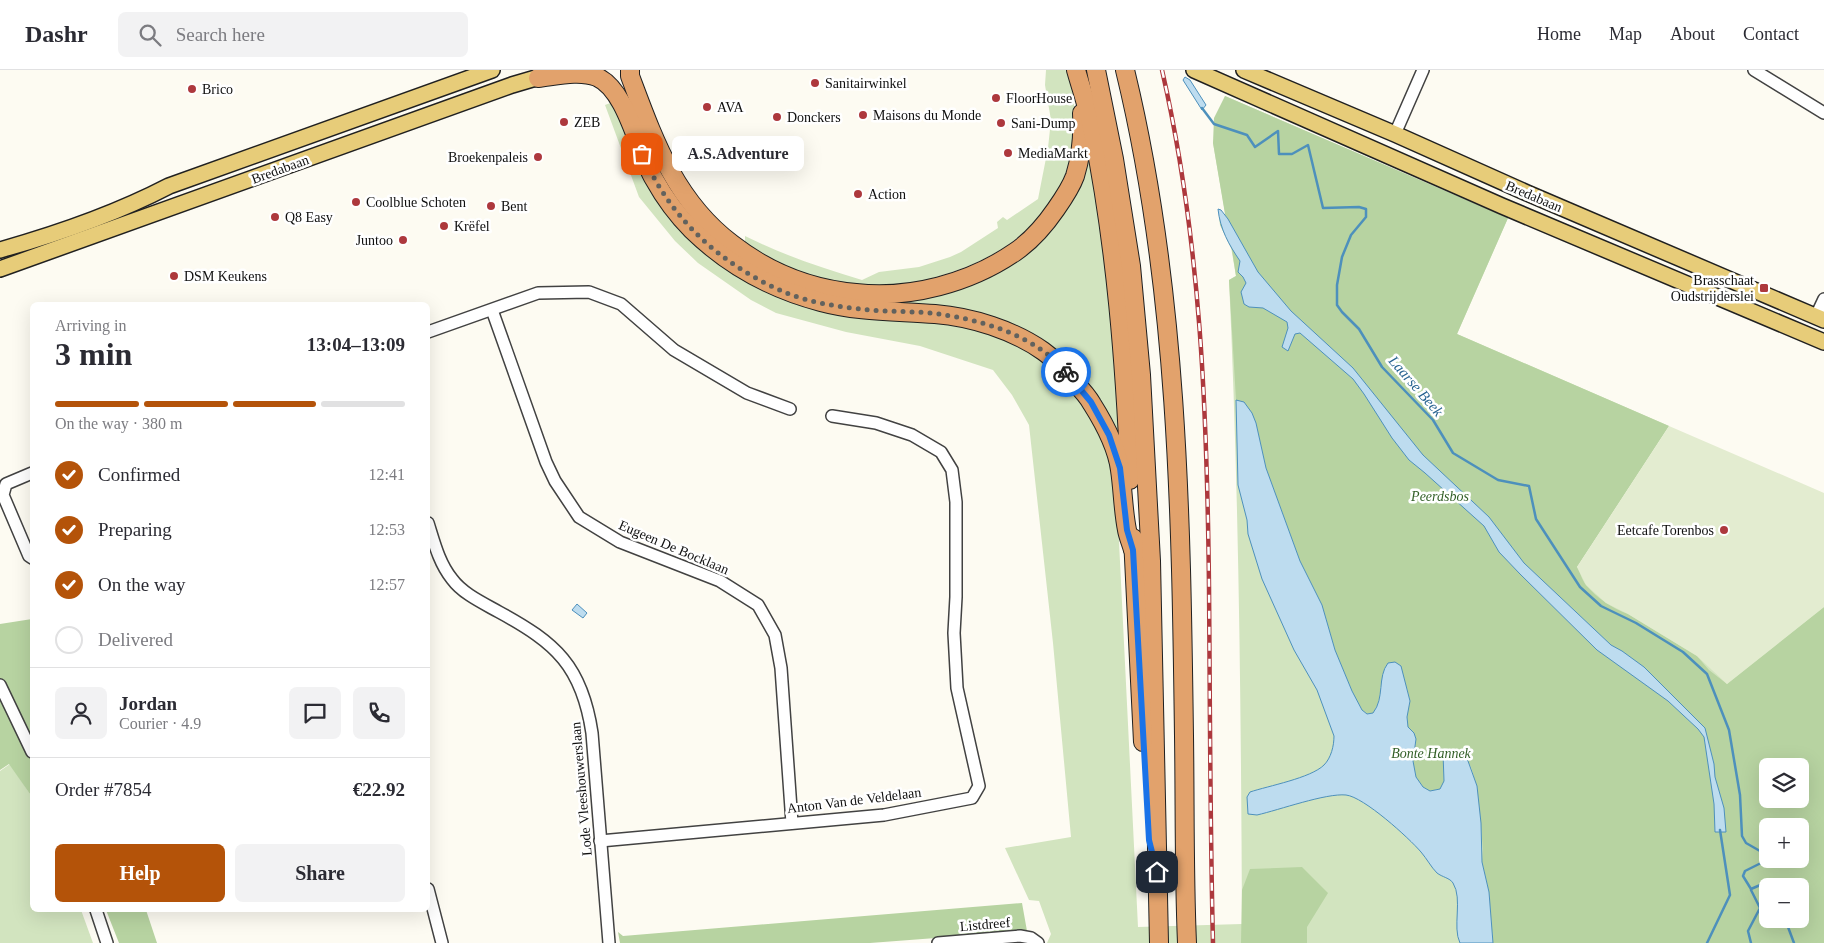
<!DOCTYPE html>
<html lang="en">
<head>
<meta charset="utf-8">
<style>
  :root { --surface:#fff; --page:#f2f2f3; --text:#2b2b33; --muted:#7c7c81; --line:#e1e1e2; --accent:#b45309 }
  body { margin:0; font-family:"Times New Roman",serif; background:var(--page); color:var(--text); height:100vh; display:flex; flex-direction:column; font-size:19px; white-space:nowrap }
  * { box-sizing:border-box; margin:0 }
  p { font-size:16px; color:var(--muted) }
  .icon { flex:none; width:28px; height:28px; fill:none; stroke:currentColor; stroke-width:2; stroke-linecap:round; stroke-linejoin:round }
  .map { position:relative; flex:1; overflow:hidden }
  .side { position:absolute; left:30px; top:232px; width:400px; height:610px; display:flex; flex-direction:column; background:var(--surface); border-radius:8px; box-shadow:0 5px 20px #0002 }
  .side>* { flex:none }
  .fabs { position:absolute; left:1759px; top:688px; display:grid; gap:10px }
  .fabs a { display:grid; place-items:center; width:50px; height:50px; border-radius:8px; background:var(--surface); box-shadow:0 5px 20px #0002; font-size:25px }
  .pin { position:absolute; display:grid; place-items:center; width:42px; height:42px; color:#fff; margin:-21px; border-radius:10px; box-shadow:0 2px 8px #0006 }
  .courier { position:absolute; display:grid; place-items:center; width:50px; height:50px; margin:-25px; border:4px solid #1a73e8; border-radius:50%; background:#fff; color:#222; box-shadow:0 1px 6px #0007 }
  .bubble { position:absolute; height:35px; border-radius:8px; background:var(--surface); box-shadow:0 5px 20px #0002; font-size:16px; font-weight:700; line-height:35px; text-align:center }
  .summary em { font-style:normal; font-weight:700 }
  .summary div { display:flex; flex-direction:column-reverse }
  .summary { display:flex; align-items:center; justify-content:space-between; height:85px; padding:0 25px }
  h1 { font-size:32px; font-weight:700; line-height:38px }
  .bar { display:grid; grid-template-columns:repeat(4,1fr); gap:8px 5px; align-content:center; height:60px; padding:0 25px }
  .bar i { height:6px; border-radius:4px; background:var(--line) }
  .bar .selected { background:var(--accent) }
  .bar p { grid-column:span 4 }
  .line { display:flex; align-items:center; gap:12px; padding:0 25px; border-top:1px solid var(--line) }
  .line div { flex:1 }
  .round { display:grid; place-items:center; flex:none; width:52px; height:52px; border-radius:8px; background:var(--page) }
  ol { padding:0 25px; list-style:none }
  li { display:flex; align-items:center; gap:15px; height:55px }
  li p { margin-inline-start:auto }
  li .icon { padding:5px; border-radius:50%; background:var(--accent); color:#fff; stroke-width:4 }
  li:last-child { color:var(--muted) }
  li i { width:28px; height:28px; border:2px solid var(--line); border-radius:50% }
  .button { display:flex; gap:10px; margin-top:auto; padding:10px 25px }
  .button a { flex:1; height:58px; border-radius:8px; background:var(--accent); color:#fff; font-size:20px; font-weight:700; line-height:58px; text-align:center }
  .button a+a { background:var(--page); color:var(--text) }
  header { display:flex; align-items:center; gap:30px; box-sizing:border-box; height:70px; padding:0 25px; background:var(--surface); border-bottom:1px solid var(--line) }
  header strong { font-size:24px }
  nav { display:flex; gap:28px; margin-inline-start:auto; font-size:18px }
  .search { width:350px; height:45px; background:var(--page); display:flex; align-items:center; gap:12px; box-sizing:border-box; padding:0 18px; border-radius:8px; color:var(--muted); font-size:19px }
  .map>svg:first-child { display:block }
  .green { fill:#d2e4bf; fill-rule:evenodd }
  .forest { fill:#b7d3a1; fill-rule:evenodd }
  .pitch { fill:#e3ecd0 }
  .water { fill:#bddcef; stroke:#4d90bc }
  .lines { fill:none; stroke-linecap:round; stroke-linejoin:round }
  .stream { stroke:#4d90bc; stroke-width:2.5 }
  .minor-casing { stroke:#424242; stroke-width:14 }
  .major-casing { stroke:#202020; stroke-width:18 }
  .highway-casing { stroke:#202020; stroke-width:20 }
  .minor { stroke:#fff; stroke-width:11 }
  .major { stroke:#e7cc79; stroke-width:15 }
  .highway { stroke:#e2a26c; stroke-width:18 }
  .rail-casing { stroke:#ad383d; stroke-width:4.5 }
  .rail { stroke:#fff; stroke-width:2.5; stroke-dasharray:8; stroke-linecap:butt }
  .done { stroke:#62625e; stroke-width:5; stroke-dasharray:0 9 }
  .route { stroke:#1a73e8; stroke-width:6 }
  .poi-dot { fill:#ad383d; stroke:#fff; stroke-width:2 }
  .labels { text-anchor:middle; stroke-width:5; stroke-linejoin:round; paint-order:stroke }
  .poi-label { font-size:14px; fill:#0f0f0f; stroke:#fff; text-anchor:start }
  .street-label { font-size:14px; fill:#0f0f0f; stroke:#fff }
  .park-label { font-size:14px; font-style:italic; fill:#325f27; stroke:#fff }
  .water-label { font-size:15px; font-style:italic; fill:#276391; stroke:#fff }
</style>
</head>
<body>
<header>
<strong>Dashr</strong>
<div class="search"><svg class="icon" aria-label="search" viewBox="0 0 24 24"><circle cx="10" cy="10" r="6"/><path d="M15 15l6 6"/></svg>Search here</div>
<nav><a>Home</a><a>Map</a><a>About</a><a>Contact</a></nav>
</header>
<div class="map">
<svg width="1824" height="873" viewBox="0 0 1824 873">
  <rect width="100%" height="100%" fill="#fdfbf2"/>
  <g class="green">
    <path d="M 1046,0 L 1068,0 C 1093,97 1047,169 955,201 C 931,209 907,216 881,216 C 830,215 788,202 745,174 L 745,166 C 783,185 822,198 862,210 L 879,202 L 919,197 L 950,187 L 961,182 L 998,158 L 997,152 L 1003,147 L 1007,150 L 1038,129 L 1048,78 L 1051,50 L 1045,15 Z"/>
    <path d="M 1225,26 L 1508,148 L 1457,264 L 1669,356 L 1577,497 L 1824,529 L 1824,873 L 1047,873 L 1051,864 L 1039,831 L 1029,830 L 1005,778 L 1071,767 L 1053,573 L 1029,355 L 1012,325 L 993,300 L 920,276 L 846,262 L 776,243 L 751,230 L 698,193 L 675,171 L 639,127 L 605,35 L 613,32 L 685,162 L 933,252 C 963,256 993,262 1020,276 C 1058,295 1088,333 1104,371 C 1112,390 1114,411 1117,431 L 1138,857 L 1242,854 C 1241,639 1239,425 1229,210 L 1236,206 L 1213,73 ZM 1768,696 L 1800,696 L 1800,729 L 1768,729 ZM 1768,756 L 1800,756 L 1800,789 L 1768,789 ZM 1768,816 L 1800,816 L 1800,849 L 1768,849 Z"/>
    <polygon points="1088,80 1103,168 1114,270 1123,381 1115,367 1017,261 866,235 878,228 1020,182"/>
    <polygon points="10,694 32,727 32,840 81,840 93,873 0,873 0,701"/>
  </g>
  <g class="forest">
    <path d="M 1225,26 L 1508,148 L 1457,264 L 1669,356 L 1577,497 C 1580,502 1582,510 1586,515 C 1596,527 1613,539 1628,544 L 1697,586 L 1709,600 L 1727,614 L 1824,537 L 1824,873 L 1493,873 L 1489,822 L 1482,792 L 1483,779 L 1477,716 C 1474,710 1474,706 1472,700 C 1469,689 1457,682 1446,680 L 1443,683 L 1444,712 L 1440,719 L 1430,721 L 1423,717 L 1416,707 L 1413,691 L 1416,669 L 1414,663 L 1408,657 L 1407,647 L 1410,631 L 1407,618 L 1381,612 C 1380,623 1380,633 1373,643 L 1367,644 L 1362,640 L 1352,621 L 1335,580 L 1322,535 L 1300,491 L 1266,398 L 1256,353 L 1244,332 L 1236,330 L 1229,210 L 1236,206 L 1232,180 L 1220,155 L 1219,145 L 1225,144 L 1213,73 L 1214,48 ZM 1768,696 L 1800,696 L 1800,729 L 1768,729 ZM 1768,756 L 1800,756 L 1800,789 L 1768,789 ZM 1768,816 L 1800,816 L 1800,849 L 1768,849 Z"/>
    <polygon points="32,549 32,727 9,694 0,700 0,554"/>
    <polygon points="1302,797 1328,823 1307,857 1307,873 1241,873 1242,820 1250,799"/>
    <polygon points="1022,833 1027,861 870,873 620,873 618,862 623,866"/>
    <polygon points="106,840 146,840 157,873 119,873"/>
  </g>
  <polygon class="pitch" points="1669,356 1824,423 1824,537 1727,614 1697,586 1628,544 1606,533 1586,515 1577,497"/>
  <g class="water">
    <polygon points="1185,7 1190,10 1206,35 1202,40 1183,10"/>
    <path d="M 1218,139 L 1221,140 L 1228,149 L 1258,202 L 1291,241 L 1353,298 L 1423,385 L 1489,447 L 1524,493 L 1611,575 L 1622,581 L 1644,597 L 1705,658 L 1714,694 L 1715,707 L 1724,738 L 1726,762 L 1715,762 L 1714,734 L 1704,667 L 1698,659 L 1668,631 L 1597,580 L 1520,504 L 1499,482 L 1484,456 L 1425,403 L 1409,390 L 1392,368 L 1364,324 L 1353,309 L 1300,263 L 1295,264 L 1288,281 L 1282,277 L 1288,258 L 1287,252 L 1263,238 L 1249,237 L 1244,234 L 1241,222 L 1246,213 L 1243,207 L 1238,202 L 1240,191 C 1229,175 1220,159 1218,139 Z"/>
    <path d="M 1236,330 L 1244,332 L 1252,343 L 1256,353 L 1266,398 L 1300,491 L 1322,535 L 1335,580 L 1352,621 L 1362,640 L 1367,644 L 1373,643 C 1385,628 1377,607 1388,593 L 1395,592 L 1401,596 L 1410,631 L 1407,647 L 1408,657 L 1414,663 L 1416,669 L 1413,691 L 1416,707 L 1423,717 L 1430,721 L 1440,719 L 1444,711 L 1443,683 L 1446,680 L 1463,686 L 1468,691 L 1477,716 L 1481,753 L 1482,792 L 1489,822 L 1493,873 L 1460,873 C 1452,857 1463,829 1453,813 C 1450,808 1442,807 1437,803 C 1431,797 1427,789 1421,782 C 1409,768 1364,727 1346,725 C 1326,723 1279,740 1257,745 L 1248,744 L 1247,727 L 1250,722 C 1268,716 1311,708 1324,695 C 1331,688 1334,676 1334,666 L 1317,620 L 1294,580 L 1262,509 L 1248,464 L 1247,450 L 1238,415 Z"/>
    <polygon points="577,534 587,543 583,548 572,540"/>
  </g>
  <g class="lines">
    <g class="stream">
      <polyline points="1202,38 1214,54 1247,65 1255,77 1278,61 1279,84 1292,84 1308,75 1323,138 1359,137 1366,139 1366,147 1351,165 1342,187 1337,215 1337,235 1342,242 1359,259 1382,297 1433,350 1453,383 1498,410 1529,416 1536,449 1580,517 1601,536 1636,553 1683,582 1707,604 1729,660 1740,725 1742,766 1746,773 1760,781 1763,788 1761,793 1745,801 1743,806 1751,819 1765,813 1768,816"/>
      <polyline points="1751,820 1760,838 1748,861 1751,873"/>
      <polyline points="1785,849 1794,873"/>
      <polyline points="1707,873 1730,825 1720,760"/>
    </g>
    <defs>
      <g id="minor">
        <polyline points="1754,0 1824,43"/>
        <polyline points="1398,57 1423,0"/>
        <polyline points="492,240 546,392 555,411 579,447 620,472 720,511 758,535 775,565 781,598 792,753"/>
        <polyline points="1816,246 1824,229"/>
        <polyline points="428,262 538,223 589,222 621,234 674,280 747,323 790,339"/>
        <polyline points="32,403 6,414 3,425 29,486 32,488"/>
        <path d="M 428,453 C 434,472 439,493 452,509 C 463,524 483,533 499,542 C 556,573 582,596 592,663 L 609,873"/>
        <polyline points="0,615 32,682"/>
        <polyline points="600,771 884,745 972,728 979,716 957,618 954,563 956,527 956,432 952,400 941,382 912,365 876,353 832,346"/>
        <polyline points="428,819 442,873"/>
        <polyline points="96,840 107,873"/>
        <polyline points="938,873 1020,866 1031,868 1038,873"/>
      </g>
      <g id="major">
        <polyline points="1194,0 1502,136 1824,272"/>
        <polyline points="1244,0 1395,64 1527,123 1824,250"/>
        <path d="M 0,180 C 57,164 117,143 169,116 L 492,0"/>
        <polyline points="0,199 512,15 549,4"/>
      </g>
      <g id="highway">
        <path d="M 630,0 L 630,6 C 654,70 675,131 732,174 C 768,202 811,219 856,223 C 910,229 970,213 1015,182 C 1031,171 1045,155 1056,139 C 1063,129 1071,117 1075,106 C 1081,87 1083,63 1082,43"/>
        <path d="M 1076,0 C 1082,21 1089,41 1093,62 C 1116,177 1125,293 1130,410"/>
        <polyline points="1096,0 1114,89 1131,196 1141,305 1151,491 1159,873"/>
        <path d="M 1125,0 C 1178,218 1181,443 1184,666 C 1185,735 1184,804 1187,873"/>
        <path d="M 538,8 C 556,6 579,0 597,7 C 627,20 638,82 654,109 C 664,127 678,146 692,160 C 729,196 771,219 821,232 C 858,242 897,241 935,244 C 972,247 1013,260 1043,281 C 1056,290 1066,302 1076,314 C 1082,320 1088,327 1092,334 C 1104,353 1117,377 1120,400 C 1123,420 1123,440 1127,460 C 1128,466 1131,473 1133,480"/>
        <polyline points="1133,468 1143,672"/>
      </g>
    </defs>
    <use href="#minor" class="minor-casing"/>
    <use href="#major" class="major-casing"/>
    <use href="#highway" class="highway-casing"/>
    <use href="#minor" class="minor"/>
    <use href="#major" class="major"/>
    <use href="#highway" class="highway"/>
    <defs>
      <path id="rail" d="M 1162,0 C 1201,171 1207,341 1209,516 C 1210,635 1210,754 1213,873"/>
    </defs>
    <use href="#rail" class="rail-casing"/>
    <use href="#rail" class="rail"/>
  </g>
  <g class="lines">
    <path class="done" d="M 642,84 C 670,147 718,193 782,221 C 808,233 841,237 870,240 C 893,242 916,241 938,244 C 983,250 1036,266 1066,302"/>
    <polyline class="route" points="1066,302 1091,332 1109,365 1120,398 1127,460 1133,480 1149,770 1157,802"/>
  </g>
  <g class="poi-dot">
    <circle cx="815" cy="13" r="5"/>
    <circle cx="192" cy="19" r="5"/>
    <circle cx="996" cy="28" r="5"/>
    <circle cx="707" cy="37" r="5"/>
    <circle cx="863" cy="45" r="5"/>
    <circle cx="777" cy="47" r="5"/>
    <circle cx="564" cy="52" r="5"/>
    <circle cx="1001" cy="53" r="5"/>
    <circle cx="1008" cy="83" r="5"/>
    <circle cx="538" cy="87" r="5"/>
    <circle cx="858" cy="124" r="5"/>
    <circle cx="356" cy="132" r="5"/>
    <circle cx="491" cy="136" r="5"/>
    <circle cx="275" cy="147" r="5"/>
    <circle cx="444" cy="156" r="5"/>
    <circle cx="403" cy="170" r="5"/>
    <circle cx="174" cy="206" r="5"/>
    <rect x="1759" y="213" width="10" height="10" rx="2.5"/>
    <circle cx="1724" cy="460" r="5"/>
  </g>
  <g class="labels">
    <g class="poi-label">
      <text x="825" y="18">Sanitairwinkel</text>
      <text x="202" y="24">Brico</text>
      <text x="1006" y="33">FloorHouse</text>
      <text x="717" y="42">AVA</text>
      <text x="873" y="50">Maisons du Monde</text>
      <text x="787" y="52">Donckers</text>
      <text x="574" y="57">ZEB</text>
      <text x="1011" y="58">Sani-Dump</text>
      <text x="1018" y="88">MediaMarkt</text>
      <text x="528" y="92" text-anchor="end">Broekenpaleis</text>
      <text x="868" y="129">Action</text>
      <text x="366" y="137">Coolblue Schoten</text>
      <text x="501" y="141">Bent</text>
      <text x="285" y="152">Q8 Easy</text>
      <text x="454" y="161">Krëfel</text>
      <text x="393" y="175" text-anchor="end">Juntoo</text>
      <text x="184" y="211">DSM Keukens</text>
      <text x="1754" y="215" text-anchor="end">Brasschaat<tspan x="1754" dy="16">Oudstrijderslei</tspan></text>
      <text x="1714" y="465" text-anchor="end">Eetcafe Torenbos</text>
    </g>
    <g class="street-label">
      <text transform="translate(280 99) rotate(-20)" y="5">Bredabaan</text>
      <text transform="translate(1534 126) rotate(23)" y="5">Bredabaan</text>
      <text transform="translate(674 477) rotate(23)" y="5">Eugeen De Bocklaan</text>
      <text transform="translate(581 719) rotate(-95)" y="5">Lode Vleeshouwerslaan</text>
      <text transform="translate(854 730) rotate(-7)" y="5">Anton Van de Veldelaan</text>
      <text transform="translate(985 854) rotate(-5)" y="5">Listdreef</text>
    </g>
    <g class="park-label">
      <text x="1440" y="431">Peerdsbos</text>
      <text x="1431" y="688">Bonte Hannek</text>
    </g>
    <g class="water-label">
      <text transform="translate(1416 316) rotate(49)" y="5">Laarse Beek</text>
    </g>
  </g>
</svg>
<div class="fabs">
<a><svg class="icon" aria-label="layers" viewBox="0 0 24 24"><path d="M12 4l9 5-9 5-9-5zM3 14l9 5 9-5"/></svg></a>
<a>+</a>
<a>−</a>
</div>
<div class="pin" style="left:642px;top:84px;background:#ea580c"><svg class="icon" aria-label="bag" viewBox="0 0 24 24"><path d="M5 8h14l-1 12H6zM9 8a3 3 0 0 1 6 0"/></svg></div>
<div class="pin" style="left:1157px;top:802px;background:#1f2937"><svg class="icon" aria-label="home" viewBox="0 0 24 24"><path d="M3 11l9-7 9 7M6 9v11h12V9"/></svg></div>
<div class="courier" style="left:1066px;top:302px"><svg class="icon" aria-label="bike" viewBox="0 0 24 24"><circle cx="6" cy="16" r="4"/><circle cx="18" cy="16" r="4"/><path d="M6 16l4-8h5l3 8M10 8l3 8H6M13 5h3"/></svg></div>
<div class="bubble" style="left:672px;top:66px;width:132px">A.S.Adventure</div>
<section class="side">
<div class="summary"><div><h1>3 min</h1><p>Arriving in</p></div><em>13:04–13:09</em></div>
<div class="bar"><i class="selected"></i><i class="selected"></i><i class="selected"></i><i></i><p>On the way · 380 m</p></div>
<ol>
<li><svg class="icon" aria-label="check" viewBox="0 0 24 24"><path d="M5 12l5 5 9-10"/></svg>Confirmed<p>12:41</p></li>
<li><svg class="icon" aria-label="check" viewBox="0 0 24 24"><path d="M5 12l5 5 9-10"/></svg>Preparing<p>12:53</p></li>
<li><svg class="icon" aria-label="check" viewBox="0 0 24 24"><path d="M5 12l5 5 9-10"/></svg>On the way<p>12:57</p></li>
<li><i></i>Delivered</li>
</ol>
<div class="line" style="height:90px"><a class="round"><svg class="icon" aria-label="person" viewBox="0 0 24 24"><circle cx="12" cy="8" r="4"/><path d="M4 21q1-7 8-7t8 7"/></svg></a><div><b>Jordan</b><p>Courier · 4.9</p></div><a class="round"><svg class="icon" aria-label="chat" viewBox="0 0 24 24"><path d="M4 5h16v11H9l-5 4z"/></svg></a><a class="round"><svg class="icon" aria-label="phone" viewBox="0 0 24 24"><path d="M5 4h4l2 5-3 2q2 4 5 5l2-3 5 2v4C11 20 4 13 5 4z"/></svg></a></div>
<div class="line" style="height:65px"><div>Order #7854</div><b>€22.92</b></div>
<div class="button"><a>Help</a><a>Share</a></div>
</section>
</div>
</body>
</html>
